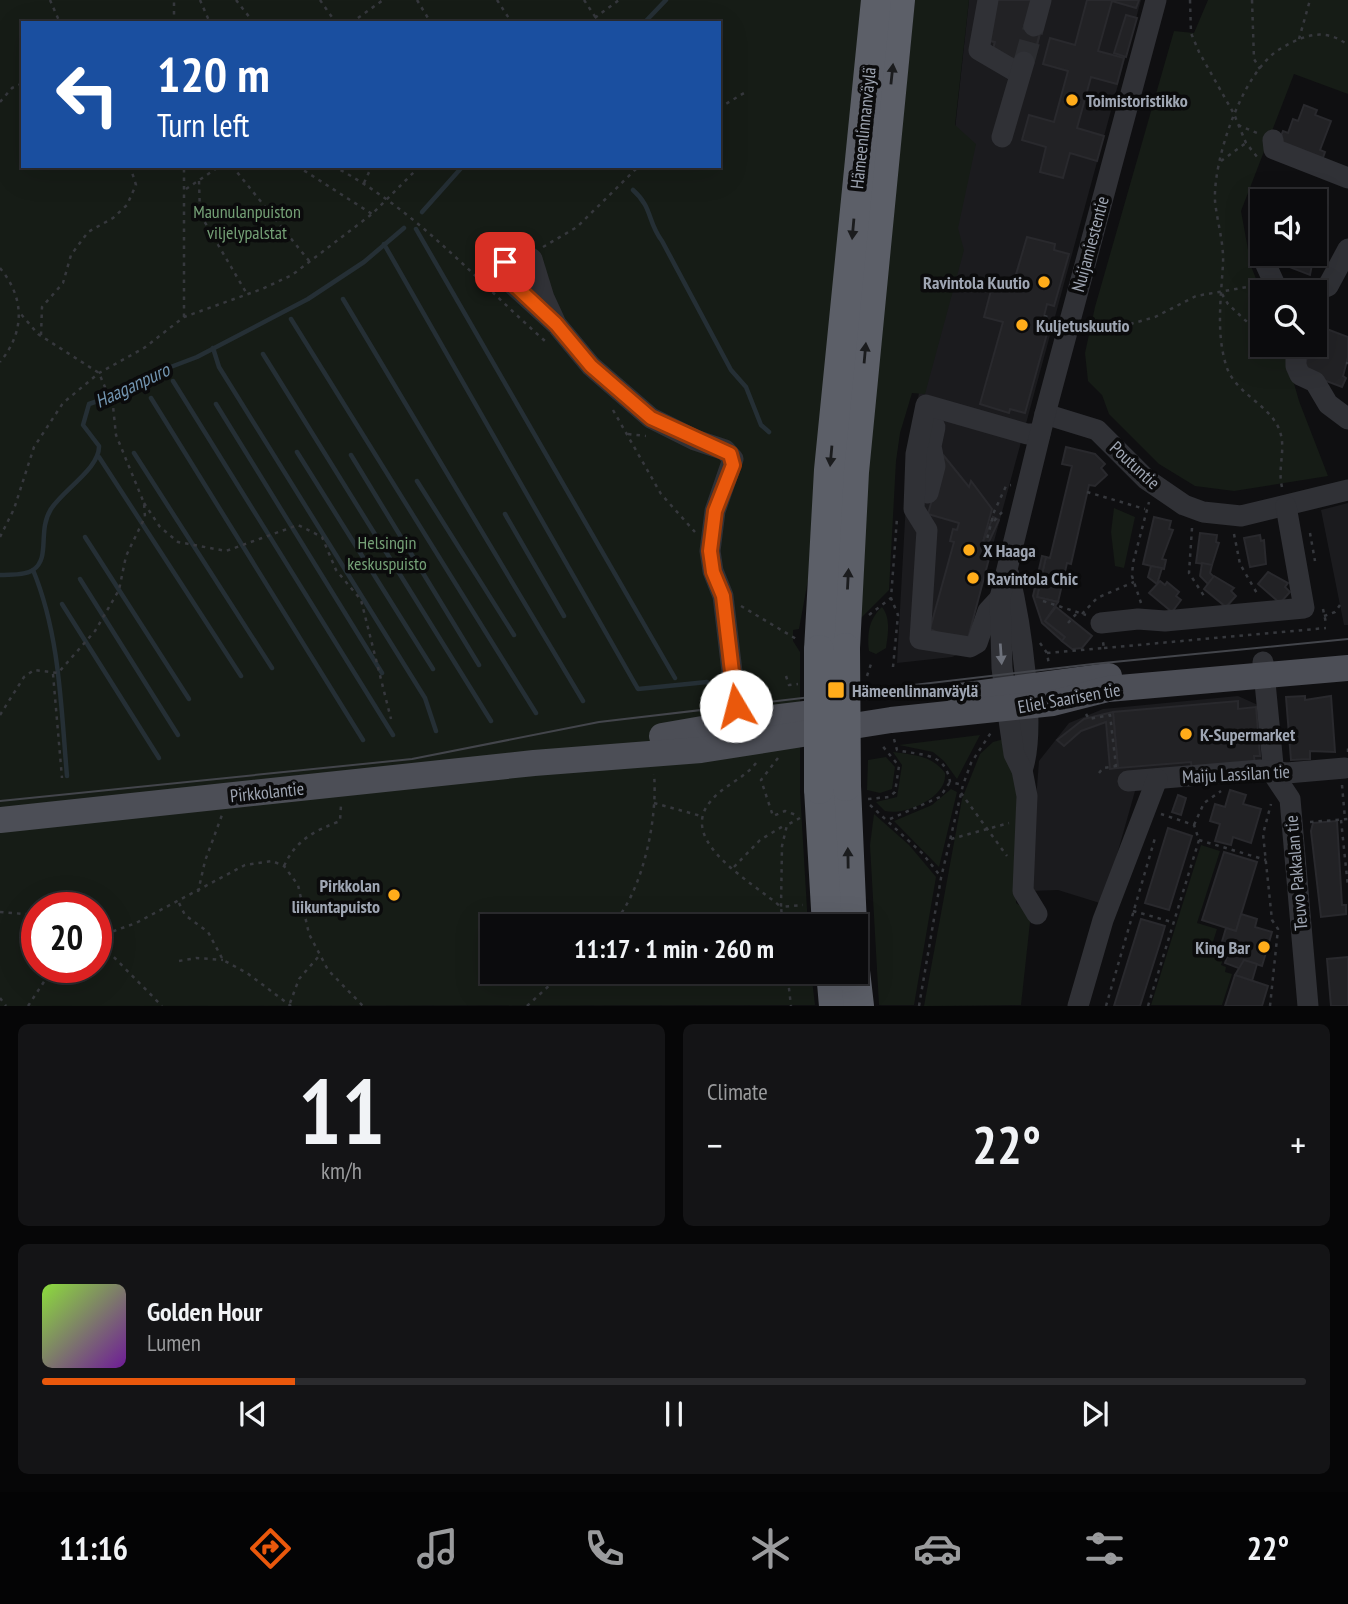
<!DOCTYPE html>
<meta charset="utf-8">
<style>
body{margin:0;font-family:"PT Sans Narrow",sans-serif;background:#141416;color:#f1f3f6;height:100vh;display:flex;flex-direction:column;font-size:26px;white-space:nowrap}
*{box-sizing:border-box;margin:0}
p{font-size:23px;color:#9a9b9d}
.icon{flex:none;width:38px;height:38px;fill:none;stroke:currentColor;stroke-width:2;stroke-linecap:round;stroke-linejoin:round}
.map{position:relative;height:1006px;overflow:hidden}
.details{display:flex;flex-direction:column;gap:18px;padding:18px;background:#060607;flex:1}
.details>*{flex:none}
.top-card{position:absolute;left:21px;top:21px;width:700px;height:147px;border-radius:0px;box-shadow:0 7px 28px #0002,0 0 0 2px #2b2b2e;background:#1a4fa0;color:#fff;overflow:hidden}
.buttons{position:absolute;left:1250px;top:189px;display:grid;gap:14px}
.buttons a{display:grid;place-items:center;width:77px;height:77px;border-radius:0px;background:#0b0b0d;box-shadow:0 7px 28px #0002,0 0 0 2px #2b2b2e;font-size:35px}
.speed{position:absolute;left:21px;top:892px;display:flex;gap:14px;font-size:35px;font-weight:700;text-align:center}
.speed>*{display:grid;place-content:center;width:91px;height:91px;border-radius:50%;background:#0b0b0d;box-shadow:0 7px 28px #0002,0 0 0 2px #2b2b2e;line-height:1}
.speed .limit{border:10px solid #d22;background:#fff;color:#111}
.pin{position:absolute;display:grid;place-items:center;width:60px;height:60px;color:#fff;margin:-30px;border-radius:14px;box-shadow:0 4px 10px #0006}
.me{position:absolute;width:77px;margin:-38px;rotate:352deg;stroke-linejoin:round;filter:drop-shadow(0 0 5px #0008)}
.turn{display:flex;align-items:center;gap:24px;height:147px;padding:0 21px;font-size:32px}
.turn .icon{width:91px;height:91px;stroke-width:2.5}
.turn b{display:block;font-size:49px;line-height:60px}
.big{font-size:52px;font-weight:600;line-height:1.1}
.details .widget{flex:1;display:flex;flex-direction:column;justify-content:center;gap:10px;min-width:0;padding:0 24px;border-radius:10px;background:#141416}
.details .dial{align-items:center;gap:0}
.dial b{font-size:91px;line-height:1}
.song{display:flex;align-items:center;gap:21px}
.cover{width:84px;height:84px;border-radius:10px;background:linear-gradient(135deg,hsl(90 70% 55%),hsl(280 70% 35%))}
.played{height:7px;border-radius:4px;background:linear-gradient(90deg,#ea580c 20%,#2b2b2e 20%)}
.keys{display:flex;justify-content:space-around;direction:ltr}
.heat{display:flex;justify-content:space-between;align-items:center;font-size:38px;direction:ltr}
.details .tiles{flex:1;display:grid;gap:18px;grid-template-columns:1fr 1fr}
.widget:last-child{grid-column:span 2}
.trip{position:absolute;left:480px;top:914px;width:388px;height:70px;border-radius:0px;background:#0b0b0d;box-shadow:0 7px 28px #0002,0 0 0 2px #2b2b2e;font-weight:600;line-height:70px;text-align:center}
.menu{display:flex;height:112px;justify-content:space-around;align-items:center;background:#040405;color:#9a9b9d}
.menu .icon{width:49px;height:49px}
.menu .active{color:#ea580c}
.menu b{font-size:32px;color:#f1f3f6}
.map>svg:first-child{display:block}
.built{fill:#1b1b1e}
.green{fill:#161c16;fill-rule:evenodd}
.lines{fill:none;stroke-linecap:round;stroke-linejoin:round}
.stream{stroke:#252f35;stroke-width:4.5}
.building{fill:#222225;stroke:#29292d;stroke-width:2}
.minor-tunnel{stroke:#2c2d31;stroke-width:21;stroke-dasharray:21 10;stroke-linecap:butt}
.path{stroke:#36383d;stroke-width:2.5;stroke-dasharray:3.5 5;stroke-linecap:butt}
.minor{stroke:#303136;stroke-width:21}
.major{stroke:#4c4e56;stroke-width:26}
.highway{stroke:#5c5f68;stroke-width:30}
.tram{stroke:#43454b;stroke-width:2}
.highway-bridge{stroke:#5c5f68;stroke-width:30}
.oneway{fill:#1b1c1e}
.oneway2{fill:#6d717b}
.route-casing{stroke:#983908;stroke-width:18}
.route{stroke:#ea580c;stroke-width:12}
.poi-dot{fill:#ffac1a;stroke:#0b0b0c;stroke-width:2.5}
.labels{text-anchor:middle;dominant-baseline:central;stroke-width:7;stroke-linejoin:round;paint-order:stroke}
.poi-label{font-size:18px;font-weight:bold;fill:#9fa6b3;stroke:#0b0b0c;text-anchor:start}
.street-label{font-size:18px;fill:#9fa6b3;stroke:#0b0b0c}
.park-label{font-size:18px;fill:#74a076;stroke:#0b0b0c}
.water-label{font-size:19px;font-style:italic;fill:#7396b2;stroke:#0b0b0c}
</style>
<div class="map">
<svg width="1348" height="1006" viewBox="0 0 1348 1006">
<rect width="100%" height="100%" fill="#0f0f11"/>
<g class="built">
<polygon points="969,0 1141,0 964,652 952,657 897,663 909,449 938,286"/>
<polygon points="1348,503 1348,625 1344,625 1321,510"/>
<polygon points="1238,696 1258,705 1262,766 1139,777 1103,904 1058,890 1029,891 1039,761 1069,723 1103,709"/>
</g>
<g class="green">
<path d="M0,0H861L808,580L799,629L793,630V641L800,652V791L808,926H492V971H811L815,1005L0,1006ZM23,23H719V166H23ZM37,908H96V968H37Z"/>
<polygon points="915,0 969,0 955,125 976,144 958,228 964,250 925,394 912,393 900,433 896,461 889,590 860,619 864,508"/>
<polygon points="1208,0 1348,0 1348,94 1294,74 1241,211 1251,266 1262,294 1262,345 1283,345 1299,401 1328,476 1234,491 1195,486 1159,464 1109,414 1102,395 1088,381 1085,353 1095,307 1174,31 1194,33"/>
<polygon points="1114,508 1135,517 1124,568 1115,566 1111,532"/>
<path d="M882,607C891,618 888,635 886,648L876,654L869,651C867,633 869,619 882,607Z"/>
<polygon points="980,735 957,779 944,761 933,752 899,745"/>
<polygon points="1004,739 1017,792 1016,903 1031,913 1021,1005 924,1006 962,799 980,754 993,742"/>
<path d="M893,752C913,755 932,755 945,773C948,797 905,816 885,811L876,802L897,797L902,765Z"/>
<polygon points="886,757 895,767 892,789 880,793 867,790 868,760"/>
<polygon points="951,789 957,792 939,867 894,821 932,805"/>
<polygon points="874,814 909,845 936,877 914,1005 879,1005 870,845"/>
<polygon points="1201,845 1220,851 1197,923 1217,929 1212,945 1226,950 1221,965 1226,967 1225,972 1232,974 1222,1005 1151,1005"/>
</g>
<g class="lines">
<g class="stream">
<polyline points="644,23 666,0"/>
<path d="M633,190C653,208 647,221 662,241L731,370L746,387L761,425L769,432"/>
<polyline points="422,212 463,166"/>
<polyline points="416,229 675,678"/>
<polyline points="384,244 638,689 707,682"/>
<polyline points="343,299 583,701"/>
<polyline points="291,319 536,713"/>
<polyline points="213,348 219,367 425,698 436,731"/>
<polyline points="263,354 491,721"/>
<polyline points="173,381 393,735"/>
<polyline points="151,398 363,740"/>
<polyline points="216,404 382,673"/>
<polyline points="297,452 433,669"/>
<polyline points="134,453 272,668"/>
<polyline points="351,455 479,665"/>
<polyline points="99,457 241,676"/>
<polyline points="417,481 514,635"/>
<polyline points="505,514 564,616"/>
<polyline points="85,537 189,699"/>
<path d="M33,570C60,635 61,708 67,776"/>
<path d="M0,575C10,574 24,576 33,570C51,558 37,531 51,509C64,489 100,468 99,446L83,425L89,404L121,393L139,379L197,357L308,299L364,262L404,228"/>
<polyline points="80,579 178,735"/>
<polyline points="62,604 159,758"/>
</g>
</g>
<g class="building">
<polygon points="997,0 1049,0 1032,64 992,53 995,42 986,40"/>
<polygon points="997,0 1035,0 1041,28 1032,64 992,53 995,42 986,40"/>
<polygon points="1087,0 1139,0 1136,8 1112,1 1098,51 1124,58 1117,84 1091,77 1077,128 1104,136 1097,161 1070,153 1063,178 1040,172 1046,147 1022,140 1029,115 1054,122 1068,71 1043,64 1050,38 1075,45"/>
<polygon points="1126,15 1137,18 1126,57 1114,53"/>
<polygon points="1304,105 1317,110 1315,115 1331,121 1320,150 1325,152 1321,163 1278,143 1283,131 1288,133 1293,119 1298,121"/>
<polygon points="1027,237 1055,244 1054,250 1069,254 1054,306 1047,304 1041,328 1048,330 1025,413 1010,409 1009,413 980,404 1003,322 984,317 993,283 1012,288"/>
<polygon points="1272,254 1314,254 1310,275 1269,259"/>
<polygon points="1324,328 1348,337 1348,357 1343,376 1346,378 1342,387 1300,371"/>
<polygon points="1066,447 1095,454 1105,464 1101,468 1107,475 1095,486 1089,485 1071,564 1067,563 1058,602 1037,597 1046,557 1050,558 1072,466 1062,464"/>
<polygon points="944,456 969,487 971,481 992,509 981,549 991,551 966,646 930,629 954,542 950,541 953,529 957,530 959,523 928,514"/>
<polygon points="993,517 999,520 987,546 982,544"/>
<polygon points="1154,517 1171,521 1169,529 1173,530 1162,559 1166,560 1164,569 1143,564"/>
<polygon points="1200,533 1217,535 1216,542 1219,543 1212,565 1196,563"/>
<polygon points="1260,535 1261,541 1264,540 1266,564 1250,567 1244,538"/>
<polygon points="1042,556 1046,557 1037,597 1058,602 1045,621 1065,637 1062,641 1042,623 1033,596"/>
<polygon points="1202,563 1212,565 1210,573 1214,577 1208,584 1200,576"/>
<polygon points="1151,566 1162,568 1157,584 1148,577"/>
<polygon points="1268,572 1288,583 1285,587 1290,592 1280,603 1258,584"/>
<polygon points="1214,576 1234,588 1231,591 1236,596 1226,607 1204,589"/>
<polygon points="1160,581 1165,585 1167,582 1179,592 1176,596 1181,600 1172,612 1149,593"/>
<polygon points="1056,607 1092,636 1082,648 1072,649 1062,641 1065,637 1045,621"/>
<polygon points="1305,696 1305,700 1331,696 1335,752 1310,751 1310,759 1291,760 1286,697"/>
<polygon points="1238,701 1238,709 1256,707 1260,756 1254,756 1255,765 1192,771 1191,762 1118,768 1113,712"/>
<polygon points="1113,712 1118,768 1110,769 1106,722 1081,731 1064,746 1057,740 1084,719"/>
<polygon points="1230,790 1246,795 1243,804 1261,809 1251,843 1233,837 1231,845 1215,841 1220,824 1210,821 1215,804 1225,807"/>
<polygon points="1178,795 1186,798 1181,815 1172,812"/>
<polygon points="1337,821 1342,905 1346,905 1346,914 1321,917 1311,831 1313,823"/>
<polygon points="1168,828 1192,836 1169,910 1145,903"/>
<polygon points="1224,852 1257,862 1236,931 1202,920"/>
<polygon points="1241,914 1257,919 1255,927 1272,932 1262,966 1244,960 1241,969 1225,963 1230,947 1221,945 1226,928 1236,931"/>
<polygon points="1141,919 1165,926 1160,943 1140,1006 1114,1006"/>
<polygon points="1348,957 1348,1006 1331,1006 1327,959"/>
<polygon points="1244,960 1257,964 1252,981 1235,975"/>
<polygon points="1235,975 1268,986 1262,1006 1225,1006"/>
</g>
<g class="lines">
<polyline class="minor-tunnel" points="1024,62 1034,26"/>
<g class="path">
<polyline points="50,0 60,23"/>
<polyline points="200,0 210,23"/>
<polyline points="236,0 254,23"/>
<polyline points="320,0 336,23"/>
<polyline points="417,0 431,23"/>
<polyline points="497,0 512,23"/>
<polyline points="584,0 596,18"/>
<polyline points="1190,0 1191,33 1199,52 1234,114 1246,143 1258,158"/>
<polyline points="1252,0 1254,59 1260,69"/>
<polyline points="174,23 174,0"/>
<polyline points="351,23 383,0"/>
<polyline points="588,23 619,0"/>
<polyline points="1299,39 1310,0"/>
<polyline points="0,102 12,88 23,83"/>
<polyline points="719,108 744,93"/>
<polyline points="1238,125 1257,133"/>
<polyline points="1221,161 1246,143"/>
<polyline points="232,166 310,262"/>
<polyline points="297,166 372,214"/>
<path d="M333,166C417,210 475,279 545,341"/>
<polyline points="199,181 200,214 247,294"/>
<polyline points="364,183 370,170 368,166"/>
<polyline points="186,189 220,166"/>
<polyline points="543,247 577,227 639,166"/>
<path d="M0,268C25,298 25,332 0,362"/>
<polyline points="1222,294 1228,304 1262,336"/>
<polyline points="1044,316 1054,319"/>
<polyline points="184,317 184,166"/>
<polyline points="1088,327 1123,326 1155,317 1196,296 1253,286 1258,290"/>
<polyline points="41,335 42,307 63,283 71,255 88,232 113,218 127,205 136,185 130,166"/>
<polyline points="1272,345 1280,352"/>
<polyline points="1346,363 1348,363"/>
<polyline points="613,410 661,494 695,532"/>
<polyline points="628,434 646,436"/>
<path d="M1282,487C1277,468 1287,448 1279,429C1269,404 1234,393 1226,365C1216,333 1221,297 1223,264C1224,242 1217,222 1215,201C1213,159 1243,71 1280,49C1304,35 1324,27 1348,45"/>
<polyline points="1087,492 1145,509"/>
<polyline points="144,503 160,527 178,542 226,551 298,525 322,537 336,570 361,600 391,719"/>
<polyline points="994,521 1003,511"/>
<polyline points="1192,528 1189,573 1206,599"/>
<polyline points="1310,533 1315,561"/>
<polyline points="1234,534 1240,564 1258,595"/>
<polyline points="0,537 14,509 34,447 63,403 99,373 144,348 184,317 262,289 292,275 372,214 420,166"/>
<polyline points="983,542 986,543 994,512 1006,486 1011,485"/>
<polyline points="1043,601 1086,615"/>
<polyline points="1141,603 1132,576 1133,563 1149,502"/>
<polyline points="741,606 798,640"/>
<polyline points="1323,609 1326,623"/>
<polyline points="1082,614 1097,598 1134,582"/>
<polyline points="869,615 891,598"/>
<polyline points="1324,616 1335,612 1340,605"/>
<polyline points="1068,623 1077,613"/>
<polyline points="1040,643 1047,653 1049,665"/>
<polyline points="1104,648 1326,628"/>
<polyline points="1047,653 1104,648 1103,642"/>
<polyline points="893,667 898,615 891,598 897,518"/>
<polyline points="53,674 62,778"/>
<polyline points="786,676 789,685 798,684"/>
<polyline points="867,676 871,664"/>
<polyline points="866,699 889,697"/>
<polyline points="1086,714 1089,719 1110,715 1116,766"/>
<polyline points="0,715 24,677 34,670 58,673 95,631 119,590 126,556 145,517 144,503 116,435 113,406 99,373 38,334 20,313"/>
<path d="M894,739L897,750C921,756 945,751 950,782L963,785"/>
<polyline points="1348,752 1348,744"/>
<polyline points="778,758 761,780 773,816 785,811 799,816"/>
<path d="M756,763C744,779 722,786 710,802C677,842 754,883 781,907L783,926"/>
<polyline points="1099,773 1103,768 1117,766"/>
<polyline points="1342,785 1345,819"/>
<polyline points="961,793 1007,856"/>
<polyline points="868,799 889,797 895,792 899,766 880,743"/>
<polyline points="654,803 701,816"/>
<polyline points="870,805 923,854 941,877"/>
<polyline points="800,818 787,825 782,846 781,907 803,905"/>
<polyline points="890,819 940,797 950,782"/>
<polyline points="1341,820 1348,887"/>
<polyline points="1310,822 1348,819"/>
<polyline points="1194,825 1204,803 1221,791"/>
<polyline points="951,839 1009,823"/>
<polyline points="1199,840 1266,860"/>
<path d="M284,866C296,840 314,831 340,821L341,805"/>
<polyline points="734,867 760,840 785,825"/>
<polyline points="198,892 205,861 222,815"/>
<polyline points="179,903 185,915 208,932 223,960 247,973 291,1006"/>
<polyline points="1133,911 1172,922"/>
<polyline points="0,912 37,915"/>
<path d="M611,926C643,893 658,818 654,774"/>
<polyline points="96,932 114,931 136,923 245,865 272,861 284,866 298,885 309,934 328,970 363,1006"/>
<polyline points="96,939 162,1006"/>
<polyline points="179,961 196,958 223,960"/>
<polyline points="787,971 791,1006"/>
<polyline points="0,998 6,1006"/>
<polyline points="290,1003 299,979 319,956"/>
<polyline points="28,1006 53,968"/>
<polyline points="527,1006 565,971"/>
<polyline points="919,1006 941,878 963,785 971,763 992,731"/>
<polyline points="1106,1006 1155,838"/>
<polyline points="1148,1006 1199,840 1194,825 1161,814"/>
<polyline points="1270,1006 1278,929 1272,920 1263,834 1271,804"/>
</g>
<g class="minor">
<polyline points="988,0 979,50 1020,74"/>
<polyline points="1034,26 1041,0"/>
<polyline points="1002,137 1024,62"/>
<polyline points="1273,140 1274,149 1348,178"/>
<polyline points="1266,265 1277,289 1287,292"/>
<polyline points="1313,292 1328,286 1348,249"/>
<polyline points="556,324 544,298 532,259 522,252 513,252 505,262 507,279 556,324 591,366 651,418 695,440 725,450 733,459 715,511 710,551 713,571 723,596 738,722"/>
<polyline points="1296,353 1296,366 1300,375 1315,382 1328,404 1348,419"/>
<polyline points="1045,414 1097,430 1146,479 1184,505 1203,512 1241,516 1348,490"/>
<polyline points="928,493 935,466 931,446 935,427"/>
<path d="M1009,575C1020,619 1037,730 1022,770"/>
<polyline points="1000,598 988,611 977,643 970,647 920,639 927,530 914,509 916,454 926,405 1027,434 1040,434"/>
<polyline points="1101,623 1138,619 1165,621 1304,608 1286,506"/>
<polyline points="1263,662 1274,775 1290,799 1308,1006"/>
<polyline points="1128,781 1260,770 1287,773 1345,768"/>
<polyline points="1037,914 1023,891 1027,796 1022,770 1014,754 1010,727 1002,668 1000,598 1045,414 1156,0"/>
<polyline points="1078,1006 1103,920 1157,779"/>
</g>
<g class="major">
<polyline points="960,696 1109,676"/>
<polyline points="662,736 754,720 838,710"/>
<polyline points="0,820 534,763 701,750 891,720 1053,703 1108,689 1348,668"/>
</g>
<g class="highway">
<polyline points="845,648 854,472 900,0"/>
<polyline points="819,650 829,470 876,0"/>
<polyline points="846,786 852,926"/>
<polyline points="819,789 827,926"/>
<polyline points="831,971 834,1006"/>
<polyline points="855,971 859,1006"/>
</g>
<polyline class="tram" points="0,801 412,759 599,722 1093,664 1348,639"/>
<g class="highway-bridge">
<polyline points="845,648 846,786"/>
<polyline points="819,650 819,789"/>
</g>
</g>
<defs><path id="oneway-solid" d="M-6-.8H1V-3.2L6.5 0L1 3.2V.8H-6Z" transform="scale(1.75)"/></defs>
<g class="oneway">
<use href="#oneway-solid" transform="translate(892 74) rotate(-84)"/>
<use href="#oneway-solid" transform="translate(853 229) rotate(95)"/>
<use href="#oneway-solid" transform="translate(865 353) rotate(-85)"/>
<use href="#oneway-solid" transform="translate(831 456) rotate(95)"/>
<use href="#oneway-solid" transform="translate(848 579) rotate(-87)"/>
<use href="#oneway-solid" transform="translate(848 858) rotate(-91)"/>
</g>
<use class="oneway2" href="#oneway-solid" transform="translate(1001 654) rotate(86)"/>
<g class="lines">
<g class="route-casing">
<polyline id="route" points="505,262 508,279 556,324 591,366 651,418 730,454 733,465 715,511 710,551 713,572 723,596 736,706"/>
</g>
<use href="#route" class="route"/>
</g>
<g class="poi-dot">
<circle cx="1072" cy="100" r="7"/>
<circle cx="1044" cy="282" r="7"/>
<circle cx="1022" cy="325" r="7"/>
<circle cx="969" cy="550" r="7"/>
<circle cx="973" cy="578" r="7"/>
<rect x="827" y="681" width="18" height="18" rx="3.5"/>
<circle cx="1186" cy="734" r="7"/>
<circle cx="394" cy="895" r="7"/>
<circle cx="1264" cy="947" r="7"/>
</g>
<g class="labels">
<g class="poi-label">
<text x="1086" y="100">Toimistoristikko</text>
<text x="1030" y="282" text-anchor="end">Ravintola Kuutio</text>
<text x="1036" y="325">Kuljetuskuutio</text>
<text x="983" y="550">X Haaga</text>
<text x="987" y="578">Ravintola Chic</text>
<text x="852" y="690">Hämeenlinnanväylä</text>
<text x="1200" y="734">K-Supermarket</text>
<text x="380" y="885" text-anchor="end">Pirkkolan<tspan x="380" dy="21">liikuntapuisto</tspan></text>
<text x="1250" y="947" text-anchor="end">King Bar</text>
</g>
<g class="street-label">
<text transform="translate(863 128) rotate(-84)">Hämeenlinnanväylä</text>
<text transform="translate(1090 244) rotate(-75)">Nuijamiestentie</text>
<text transform="translate(1135 465) rotate(43)">Poutuntie</text>
<text transform="translate(1069 698) rotate(-10)">Eliel Saarisen tie</text>
<text transform="translate(1236 774) rotate(-3)">Maiju Lassilan tie</text>
<text transform="translate(267 792) rotate(-6)">Pirkkolantie</text>
<text transform="translate(1296 873) rotate(-95)">Teuvo Pakkalan tie</text>
</g>
<g class="park-label">
<text x="247" y="211">Maunulanpuiston<tspan x="247" dy="21">viljelypalstat</tspan></text>
<text x="387" y="542">Helsingin<tspan x="387" dy="21">keskuspuisto</tspan></text>
</g>
<g class="water-label">
<text transform="translate(132 385) rotate(-25)">Haaganpuro</text>
</g>
</g>
</svg>
<div class="buttons">
<a><svg class="icon" aria-label="sound" viewBox="0 0 24 24"><path d="M4 9h4l5-4v14l-5-4H4zM17 9q2 3 0 6"/></svg></a>
<a><svg class="icon" aria-label="search" viewBox="0 0 24 24"><circle cx="10" cy="10" r="6"/><path d="M15 15l6 6"/></svg></a>
</div>
<div class="speed"><div class="limit">20</div></div>
<div class="pin" style="left:505px;top:262px;background:#d93025"><svg class="icon" aria-label="arrive" viewBox="0 0 24 24"><path d="M6 21V4h12l-3 4 3 4H6"/></svg></div>
<svg class="me" style="left:736px;top:706px" viewBox="-20 -20 40 40"><circle r="19" fill="#fff"/><path d="M0-13L10 11 0 6-10 11z" fill="#ea580c"/></svg>
<div class="trip">11:17 · 1 min · 260 m</div>
<div class="top-card">
<div class="turn"><svg class="icon" aria-label="left" viewBox="0 0 24 24"><path d="M17 20v-9H6M10 6l-5 5 5 5"/></svg><div><b>120 m</b>Turn left</div></div>
</div>
</div>
<section class="details">
<div class="tiles">
<div class="widget dial"><b>11</b><p>km/h</p></div>
<div class="widget"><p>Climate</p>
<div class="heat"><a>−</a><b class="big">22°</b><a>+</a></div>
</div>
<div class="widget">
<div class="song"><i class="cover"></i><div><b>Golden Hour</b><p>Lumen</p></div></div>
<div class="played"></div>
<div class="keys"><svg class="icon" aria-label="previous" viewBox="0 0 24 24"><path d="M18 5L8 12l10 7zM5 5v14"/></svg><svg class="icon" aria-label="pause" viewBox="0 0 24 24"><path d="M8 5v14M16 5v14"/></svg><svg class="icon" aria-label="next" viewBox="0 0 24 24"><path d="M6 5l10 7-10 7zM19 5v14"/></svg></div>
</div>
</div>
</section>
<nav class="menu">
<b>11:16</b>
<svg class="icon active" aria-label="directions" viewBox="0 0 24 24"><path d="M12 3l9 9-9 9-9-9zM9 14v-3h6M13 9l2 2-2 2"/></svg>
<svg class="icon" aria-label="music" viewBox="0 0 24 24"><path d="M9 18V5l10-2v13"/><circle cx="6" cy="18" r="3"/><circle cx="16" cy="16" r="3"/></svg>
<svg class="icon" aria-label="phone" viewBox="0 0 24 24"><path d="M5 4h4l2 5-3 2q2 4 5 5l2-3 5 2v4C11 20 4 13 5 4z"/></svg>
<svg class="icon" aria-label="climate" viewBox="0 0 24 24"><path d="M12 3v18M4 7l16 10M4 17L20 7"/></svg>
<svg class="icon" aria-label="car" viewBox="0 0 24 24"><path d="M5 17H2v-5l4-1 3-4h7l3 4 3 1v5h-3M9 17h6M6 11h13"/><circle cx="7" cy="17" r="2"/><circle cx="17" cy="17" r="2"/></svg>
<svg class="icon" aria-label="filters" viewBox="0 0 24 24"><path d="M4 7h16M4 17h16"/><circle cx="9" cy="7" r="2"/><circle cx="15" cy="17" r="2"/></svg>
<b>22°</b>
</nav>
